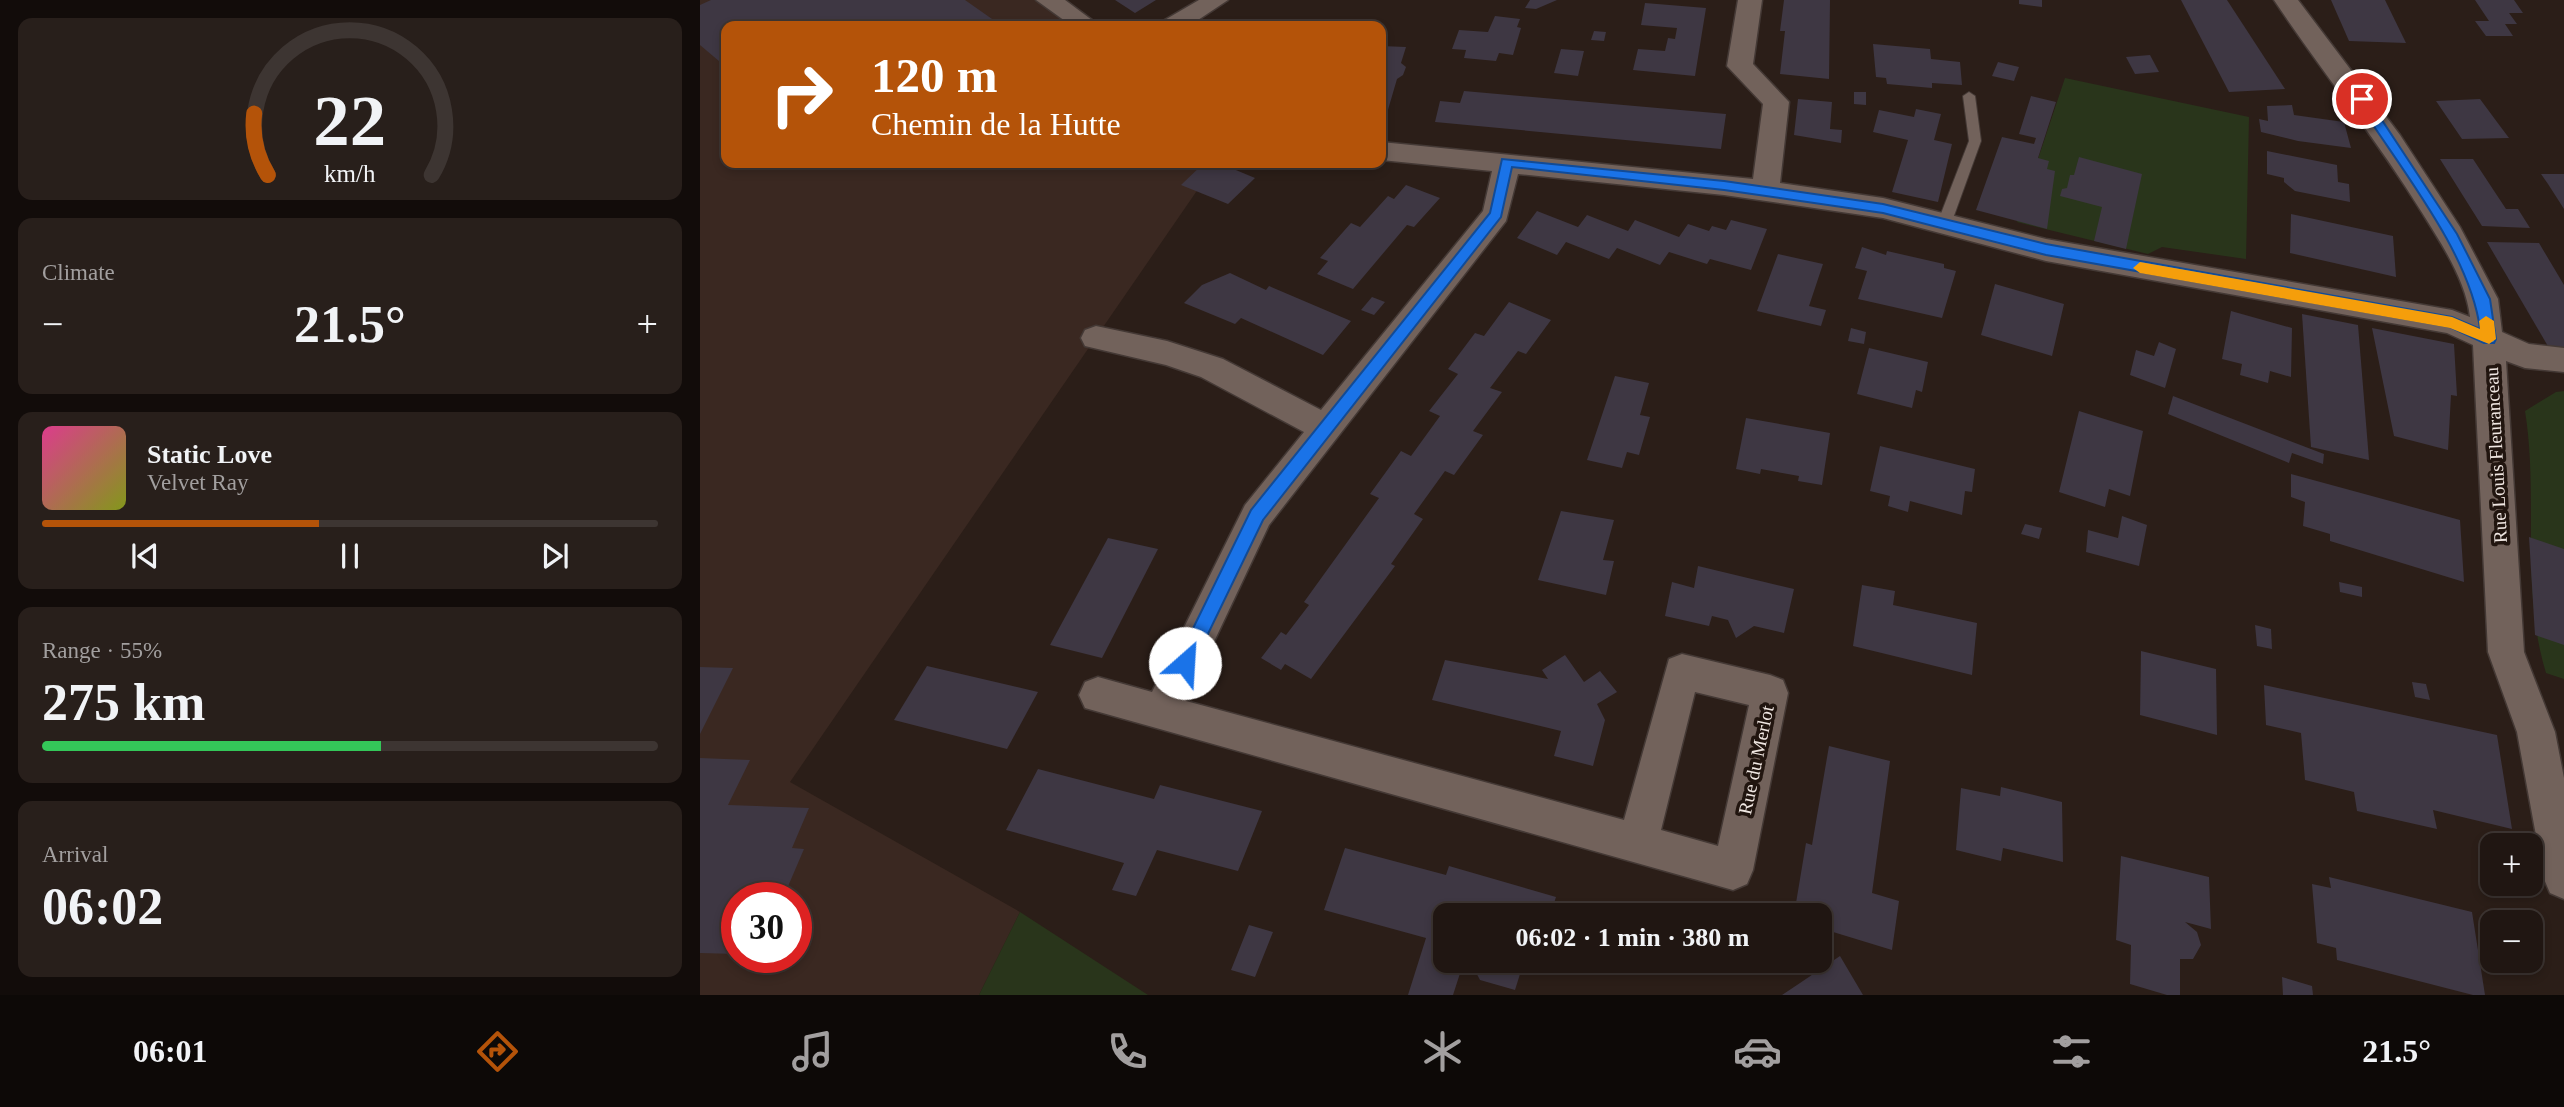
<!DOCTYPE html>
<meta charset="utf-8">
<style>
body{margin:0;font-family:Georgia,serif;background:#281f1b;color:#f1f3f6;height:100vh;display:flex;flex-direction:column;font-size:26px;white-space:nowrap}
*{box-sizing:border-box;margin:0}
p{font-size:23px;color:#a29f9f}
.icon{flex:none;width:38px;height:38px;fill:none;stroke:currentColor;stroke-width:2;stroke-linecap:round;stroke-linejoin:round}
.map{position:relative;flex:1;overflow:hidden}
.side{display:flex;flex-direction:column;gap:18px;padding:18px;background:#120c0a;width:700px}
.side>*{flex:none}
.hud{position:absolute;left:21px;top:21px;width:665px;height:147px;border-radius:14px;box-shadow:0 4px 10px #0003,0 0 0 2px #3d3532;background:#b45309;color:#fff;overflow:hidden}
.controls{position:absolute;left:1780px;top:833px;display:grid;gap:14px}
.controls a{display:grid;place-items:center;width:63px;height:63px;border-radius:14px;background:#201612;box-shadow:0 4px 10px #0003,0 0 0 2px #3d3532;font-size:35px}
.speed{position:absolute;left:21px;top:882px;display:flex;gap:14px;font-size:35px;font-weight:700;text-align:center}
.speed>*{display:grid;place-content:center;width:91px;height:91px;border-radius:50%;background:#201612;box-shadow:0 4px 10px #0003,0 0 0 2px #3d3532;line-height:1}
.speed .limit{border:10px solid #d22;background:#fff;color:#111}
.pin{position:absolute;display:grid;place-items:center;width:60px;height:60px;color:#fff;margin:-30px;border:4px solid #fff;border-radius:50%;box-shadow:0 2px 7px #0007}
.me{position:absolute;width:77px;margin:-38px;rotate:26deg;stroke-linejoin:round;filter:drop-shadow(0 0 5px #0008)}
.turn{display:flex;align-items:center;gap:24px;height:147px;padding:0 35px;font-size:32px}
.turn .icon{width:91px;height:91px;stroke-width:2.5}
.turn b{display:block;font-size:49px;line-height:60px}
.big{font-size:52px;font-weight:600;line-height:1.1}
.side .tile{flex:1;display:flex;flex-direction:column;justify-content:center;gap:10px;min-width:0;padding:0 24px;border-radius:14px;background:#281f1b}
.side .dial{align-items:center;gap:0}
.dial svg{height:182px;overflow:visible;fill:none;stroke:#3d3532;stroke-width:7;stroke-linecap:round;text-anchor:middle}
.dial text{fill:#f1f3f6;stroke:none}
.song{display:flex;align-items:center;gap:21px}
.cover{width:84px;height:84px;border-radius:10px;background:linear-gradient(135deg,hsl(330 70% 55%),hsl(70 70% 35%))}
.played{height:7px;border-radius:4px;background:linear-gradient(90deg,#b45309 45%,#3d3532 45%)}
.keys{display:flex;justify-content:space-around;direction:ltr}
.heat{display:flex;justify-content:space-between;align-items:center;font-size:38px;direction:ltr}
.charge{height:10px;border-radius:5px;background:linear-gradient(90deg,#34c759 55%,#3d3532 0)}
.trip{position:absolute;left:733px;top:903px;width:399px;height:70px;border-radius:14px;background:#201612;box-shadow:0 4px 10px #0003,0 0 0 2px #3d3532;font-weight:600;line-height:70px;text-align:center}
.tabs{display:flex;height:112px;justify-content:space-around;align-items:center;background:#0d0907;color:#a29f9f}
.tabs .icon{width:49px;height:49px}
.tabs .active{color:#b45309}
.tabs b{font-size:32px;color:#f1f3f6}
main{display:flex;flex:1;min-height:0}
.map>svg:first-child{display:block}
.commercial{fill:#3a2821;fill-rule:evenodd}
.green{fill:#29351b}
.building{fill:#3e3743}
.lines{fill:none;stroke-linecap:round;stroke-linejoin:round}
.lane-casing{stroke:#443935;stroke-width:2}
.street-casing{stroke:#443935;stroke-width:3}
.lane{fill:#72625b;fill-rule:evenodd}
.street{fill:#72625b;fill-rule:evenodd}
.route{fill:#1a73e8;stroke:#114b97;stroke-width:2}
.slow{fill:#f59e0b}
.labels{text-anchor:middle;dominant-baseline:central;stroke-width:7;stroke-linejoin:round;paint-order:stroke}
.street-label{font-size:19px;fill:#f0e7e2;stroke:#21150f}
</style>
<main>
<section class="side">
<div class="tile dial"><svg viewBox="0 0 100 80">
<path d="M14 69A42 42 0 1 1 86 69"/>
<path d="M14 69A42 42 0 0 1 8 42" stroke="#b45309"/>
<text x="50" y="56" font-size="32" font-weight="700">22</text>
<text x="50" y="72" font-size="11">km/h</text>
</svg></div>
<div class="tile"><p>Climate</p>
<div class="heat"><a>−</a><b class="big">21.5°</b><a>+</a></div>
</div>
<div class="tile">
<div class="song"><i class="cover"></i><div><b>Static Love</b><p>Velvet Ray</p></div></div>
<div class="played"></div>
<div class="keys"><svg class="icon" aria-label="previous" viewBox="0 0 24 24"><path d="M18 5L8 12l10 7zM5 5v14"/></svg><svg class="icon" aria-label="pause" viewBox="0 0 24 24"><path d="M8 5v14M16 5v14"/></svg><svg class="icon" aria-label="next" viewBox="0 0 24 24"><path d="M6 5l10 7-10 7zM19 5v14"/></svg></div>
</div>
<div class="tile"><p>Range · 55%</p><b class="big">275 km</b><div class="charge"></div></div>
<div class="tile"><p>Arrival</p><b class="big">06:02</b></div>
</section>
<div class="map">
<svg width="1864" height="995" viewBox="0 0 1864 995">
<rect width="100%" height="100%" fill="#2b1e18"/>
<path class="commercial" d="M0,0H348L388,26H26V163H516L90,782L320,912L279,995H0ZM37,898H96V957H37Z"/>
<g class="green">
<polygon points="1365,78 1549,117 1546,259 1462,247 1448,254 1317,222"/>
<path d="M1864,391V679L1846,673C1820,587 1839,498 1825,411L1856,392Z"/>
<polygon points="320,912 448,995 279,995"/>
</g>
<g class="building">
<polygon points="11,0 265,0 302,26 26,26 26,67 0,45 0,5"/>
<polygon points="415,0 456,0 435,13"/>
<polygon points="830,0 857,0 836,9 825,8"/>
<polygon points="1084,0 1130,0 1129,79 1080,74 1085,31 1080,31"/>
<polygon points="1319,0 1342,0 1342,7 1319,4"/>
<polygon points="1481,0 1527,0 1585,89 1529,92"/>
<polygon points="1631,0 1685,0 1706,43 1649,41"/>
<polygon points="1775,0 1814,0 1823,13 1809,13 1817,24 1805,24 1813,36 1786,36 1775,21 1789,21"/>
<polygon points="945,3 1006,8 995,76 933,70 938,49 965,51 968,38 975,39 977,28 941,25"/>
<polygon points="795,16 820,19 817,27 821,28 813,55 799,53 796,61 764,58 766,50 752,49 759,30 788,32"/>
<polygon points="894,31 906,32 904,41 891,40"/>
<polygon points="1173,44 1230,49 1231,59 1260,62 1262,85 1232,83 1232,88 1187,84 1186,78 1176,77"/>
<polygon points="681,46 706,47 701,63 706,67 703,75 697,79 685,120 681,120"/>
<polygon points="861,49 884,51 878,76 854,73"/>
<polygon points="1450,55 1459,72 1435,74 1426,57"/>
<polygon points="1298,62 1319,67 1314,81 1292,76"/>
<polygon points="764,91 1026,114 1021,149 735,122 740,101 760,103"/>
<polygon points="1154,92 1166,92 1166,105 1154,104"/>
<polygon points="1331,96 1356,102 1338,158 1349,161 1347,169 1355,171 1347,229 1276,210 1302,137 1334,144 1336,138 1319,134"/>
<polygon points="1098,99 1132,102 1130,129 1142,130 1141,143 1094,135"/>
<polygon points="1780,99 1797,122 1809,138 1762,139 1736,101"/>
<polygon points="1592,105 1594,115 1644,122 1651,148 1598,141 1561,132 1559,119 1568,121 1567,106"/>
<polygon points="1216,109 1241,114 1234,140 1252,144 1238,202 1192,192 1208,140 1173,132 1179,110 1214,117"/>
<polygon points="1567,151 1637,165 1638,182 1649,184 1650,202 1595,191 1584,182 1584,178 1567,174"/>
<polygon points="1379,157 1442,174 1426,249 1394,241 1402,207 1360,196 1362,189 1367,188 1370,175 1374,175"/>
<polygon points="1740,159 1773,159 1806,209 1818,209 1830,228 1782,226"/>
<polygon points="504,163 519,163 555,178 528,204 481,185"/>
<polygon points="1841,174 1864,174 1864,209 1848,184"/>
<polygon points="706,185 740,198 714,227 707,225 653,289 617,274 628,261 620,258 651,223 660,227 688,196 694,199"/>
<polygon points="837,211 878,227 887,215 928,231 935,220 979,237 988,224 1009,231 1012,226 1026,230 1031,220 1067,229 1051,270 1010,259 1007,264 969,252 960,265 917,248 909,259 866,242 857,255 817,238"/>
<polygon points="1591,214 1693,236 1696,277 1590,253"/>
<polygon points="1787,242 1839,243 1864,285 1864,348 1849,348"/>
<polygon points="1162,247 1186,255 1187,251 1244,264 1244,268 1256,271 1242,318 1158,299 1167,271 1155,268"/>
<polygon points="1078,254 1123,264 1109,306 1126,310 1121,326 1057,311"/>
<polygon points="530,273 566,290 569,286 651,321 623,355 541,318 535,324 484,303 502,285"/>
<polygon points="1295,284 1364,304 1352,356 1281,335"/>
<polygon points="672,297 685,302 674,315 661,310"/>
<polygon points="809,302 851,320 826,354 818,351 790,388 802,392 773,431 783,435 754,475 745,471 714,514 723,519 691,564 695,566 611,679 585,664 581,670 561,658 581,632 586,635 609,605 604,602 679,498 670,494 691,465 701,451 711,456 740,416 729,411 758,374 748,369 775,333 784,336"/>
<polygon points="1531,311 1592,328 1591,377 1570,371 1568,383 1540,375 1542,364 1522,359"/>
<polygon points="1602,314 1658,325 1669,460 1611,447"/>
<polygon points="1151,328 1166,332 1164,344 1148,341"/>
<polygon points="1672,328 1754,344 1757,396 1751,395 1748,450 1694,436"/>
<polygon points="1459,342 1476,349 1465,388 1430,375 1436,350 1454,356"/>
<polygon points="1169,348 1228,362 1222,392 1216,390 1212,408 1157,394"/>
<polygon points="915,376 949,383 940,415 950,417 939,455 927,452 922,468 887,460"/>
<polygon points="1473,396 1624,454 1623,464 1592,453 1589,463 1468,414"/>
<polygon points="1379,411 1443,431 1430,496 1409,489 1405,507 1359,492"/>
<polygon points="1046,418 1130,433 1122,485 1098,481 1099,476 1061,469 1060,474 1036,469"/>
<polygon points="1180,446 1275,469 1272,492 1265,491 1262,515 1210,501 1208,512 1188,506 1190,496 1170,491"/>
<polygon points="1591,474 1760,520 1764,582 1630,541 1630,534 1603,526 1605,502 1591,497"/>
<polygon points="861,511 914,520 903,560 914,561 906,595 838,580"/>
<polygon points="1422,516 1447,525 1439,566 1386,552 1388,530 1418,538"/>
<polygon points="1325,524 1342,528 1339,539 1321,534"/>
<polygon points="1829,537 1864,549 1864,645 1835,635"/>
<polygon points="408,538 458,549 402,658 350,645"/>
<polygon points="998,566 1094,589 1084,633 1054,626 1036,638 1028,620 1012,616 1009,626 965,616 972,582 994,588"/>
<polygon points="1639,582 1662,587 1662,597 1640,592"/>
<polygon points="1162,585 1195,591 1193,605 1277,623 1272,675 1153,646"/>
<polygon points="1555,625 1571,629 1572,649 1557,646"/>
<polygon points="1441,651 1516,669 1517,735 1440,715"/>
<polygon points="865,655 884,682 900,671 917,692 897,704 905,720 893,766 854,756 861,731 732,700 745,660 848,679 842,670"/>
<polygon points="227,666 338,692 307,749 194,720"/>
<polygon points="0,667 33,668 0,734"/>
<polygon points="1712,682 1726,684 1730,700 1715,697"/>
<polygon points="1564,685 1797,735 1812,829 1733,810 1737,829 1657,811 1654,792 1605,780 1601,733 1566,725"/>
<polygon points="1129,746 1190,761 1172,893 1199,901 1192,950 1120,928 1120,915 1094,915 1106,843 1112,845"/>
<polygon points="0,758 50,760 28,805 109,808 92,848 104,849 83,898 37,898 37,954 0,953"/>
<polygon points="338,769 454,799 460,785 562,811 538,871 457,850 436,896 412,890 424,863 306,830"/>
<polygon points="1301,787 1362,802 1363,862 1303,848 1301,861 1256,850 1261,788 1300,796"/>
<polygon points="645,848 746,875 749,866 856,897 850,915 746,915 746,961 764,961 753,995 708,995 726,938 624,910"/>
<polygon points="1421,856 1509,877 1511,929 1485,922 1497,932 1501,945 1493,959 1480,959 1480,995 1467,995 1430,984 1431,945 1416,940"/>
<polygon points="1629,877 1772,912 1785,995 1773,995 1637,960 1636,948 1617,943 1612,884 1631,888"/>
<polygon points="549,925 573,932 555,977 531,970"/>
<polygon points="1140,956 1163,995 1082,995 1100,983"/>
<polygon points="770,961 824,961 815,990 780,980"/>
<polygon points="1582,977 1612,986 1613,995 1583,995"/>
</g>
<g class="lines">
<g class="lane-casing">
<polygon id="lane" points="1269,92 1275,96 1281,141 1251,224 1244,229 1237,224 1269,141 1263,96"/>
</g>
<g class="street-casing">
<g id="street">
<polygon points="336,0 365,0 400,26 372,26"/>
<polygon points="499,0 528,0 489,26 460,26 463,21"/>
<path d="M1038,0H1062L1053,64L1089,102L1080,183L1183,198L1346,239L1752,310L1770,317C1766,280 1741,243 1721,211C1676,138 1622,72 1574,0H1598L1700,135L1760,227L1798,299L1802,332L1829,344L1864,348V372L1825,368L1806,361L1824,652L1855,732L1864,778V899L1850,893L1844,879L1817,732L1788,652L1773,345L1747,333L1346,261L1183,218L1024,195L818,174L806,221L569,525L486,701L924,820L969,659L982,654L1070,675L1083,680L1088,693L1053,870L1047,884L1033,890L385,708L379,695L385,682L398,677L452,692L545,505L604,432L501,377L466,365L385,346L381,338L385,330L396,326L467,341L523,359L621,410L783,211L792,171L681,160V142L1053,179L1063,104L1027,66ZM995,692L1049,705L1018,846L961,830Z"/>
</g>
</g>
<use href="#lane" class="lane"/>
<use href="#street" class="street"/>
</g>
<path class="route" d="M1662,95L1666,96L1757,234L1790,299L1796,339L1794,343H1784L1750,327L1346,255L1183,213L1024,190L812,167L801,217L563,520L491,669H479L476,663L479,657L551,510L790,213L802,159L1024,181L1183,204L1346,244L1752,317L1780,329C1770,252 1698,166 1656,99Z"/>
<polygon class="slow" points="1440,262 1752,317 1780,329 1779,321 1786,316 1794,321 1796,339 1789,344 1750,328 1440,273 1433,268"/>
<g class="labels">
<g class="street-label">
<text transform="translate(1796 455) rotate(-93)">Rue Louis Fleuranceau</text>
<text transform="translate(1056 760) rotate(-78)">Rue du Merlot</text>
</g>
</g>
</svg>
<div class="controls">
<a>+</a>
<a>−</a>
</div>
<div class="speed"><div class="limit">30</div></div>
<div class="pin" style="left:1662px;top:99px;background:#d93025"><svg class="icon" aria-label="arrive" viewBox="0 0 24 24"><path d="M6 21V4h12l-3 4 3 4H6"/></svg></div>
<svg class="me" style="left:485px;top:663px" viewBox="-20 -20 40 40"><circle r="19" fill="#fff"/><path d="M0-13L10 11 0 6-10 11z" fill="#1a73e8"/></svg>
<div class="trip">06:02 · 1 min · 380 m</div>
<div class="hud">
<div class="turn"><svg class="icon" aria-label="right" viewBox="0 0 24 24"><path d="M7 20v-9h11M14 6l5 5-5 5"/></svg><div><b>120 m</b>Chemin de la Hutte</div></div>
</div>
</div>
</main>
<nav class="tabs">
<b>06:01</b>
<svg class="icon active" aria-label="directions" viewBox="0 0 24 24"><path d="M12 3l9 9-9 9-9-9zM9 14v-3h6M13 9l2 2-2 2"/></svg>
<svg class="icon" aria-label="music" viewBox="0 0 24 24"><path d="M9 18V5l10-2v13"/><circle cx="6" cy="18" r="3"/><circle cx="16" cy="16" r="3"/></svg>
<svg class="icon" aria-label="phone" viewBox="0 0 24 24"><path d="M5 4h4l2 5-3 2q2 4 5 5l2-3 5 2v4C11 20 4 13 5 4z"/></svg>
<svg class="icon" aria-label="climate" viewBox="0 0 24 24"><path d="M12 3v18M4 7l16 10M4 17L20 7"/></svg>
<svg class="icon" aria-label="car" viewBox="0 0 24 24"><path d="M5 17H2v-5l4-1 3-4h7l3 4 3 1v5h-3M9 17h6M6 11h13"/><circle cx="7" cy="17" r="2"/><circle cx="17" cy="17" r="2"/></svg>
<svg class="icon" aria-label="filters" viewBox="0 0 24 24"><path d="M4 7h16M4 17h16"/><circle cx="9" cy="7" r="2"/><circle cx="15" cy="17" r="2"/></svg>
<b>21.5°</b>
</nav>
